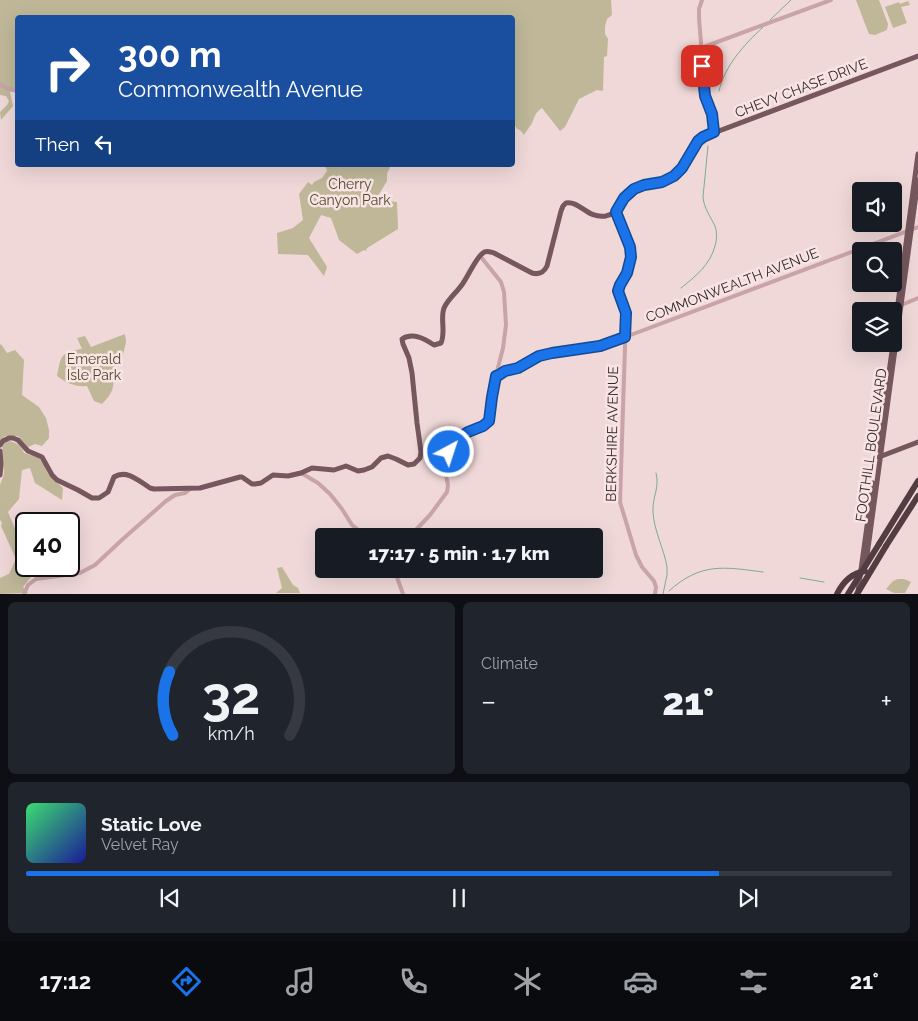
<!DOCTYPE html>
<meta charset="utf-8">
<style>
body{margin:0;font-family:Raleway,sans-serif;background:#20242c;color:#f1f3f6;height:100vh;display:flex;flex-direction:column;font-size:19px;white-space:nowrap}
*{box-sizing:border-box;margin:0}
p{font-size:16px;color:#9ea1a6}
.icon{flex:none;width:28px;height:28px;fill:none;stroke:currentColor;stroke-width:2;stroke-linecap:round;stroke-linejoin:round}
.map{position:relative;height:594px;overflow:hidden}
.details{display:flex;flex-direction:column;gap:8px;padding:8px;background:#0d0f14;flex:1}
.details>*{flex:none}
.banner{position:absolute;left:15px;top:15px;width:500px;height:152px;border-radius:5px;box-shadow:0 5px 20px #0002;background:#1a4fa0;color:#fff;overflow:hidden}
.buttons{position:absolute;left:852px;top:182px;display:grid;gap:10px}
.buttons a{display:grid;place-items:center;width:50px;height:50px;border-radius:5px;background:#171b24;box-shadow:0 5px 20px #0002;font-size:25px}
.speed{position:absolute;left:15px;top:512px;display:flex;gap:10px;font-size:25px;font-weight:700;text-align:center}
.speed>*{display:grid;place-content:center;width:65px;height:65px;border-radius:50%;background:#171b24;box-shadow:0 5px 20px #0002;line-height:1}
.speed .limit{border:2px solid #111;border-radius:8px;background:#fff;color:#111}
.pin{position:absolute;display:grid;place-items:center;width:42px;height:42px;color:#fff;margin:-21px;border-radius:10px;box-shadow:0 2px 8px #0006}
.me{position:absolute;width:55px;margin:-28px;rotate:40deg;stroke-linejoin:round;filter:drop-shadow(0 0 4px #0008)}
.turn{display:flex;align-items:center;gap:18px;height:105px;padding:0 20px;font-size:22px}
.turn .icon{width:65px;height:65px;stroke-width:2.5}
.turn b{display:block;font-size:35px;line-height:42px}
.then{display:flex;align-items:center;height:48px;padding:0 20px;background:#0003;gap:10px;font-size:19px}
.big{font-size:38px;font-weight:800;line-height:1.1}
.details .tile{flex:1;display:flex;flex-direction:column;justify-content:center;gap:8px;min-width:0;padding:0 18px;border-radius:8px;background:#20242c}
.details .dial{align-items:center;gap:0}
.dial svg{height:130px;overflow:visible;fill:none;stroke:#363941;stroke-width:7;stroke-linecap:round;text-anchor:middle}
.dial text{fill:#f1f3f6;stroke:none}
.song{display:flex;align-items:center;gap:15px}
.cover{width:60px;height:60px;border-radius:8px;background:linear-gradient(135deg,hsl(140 70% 55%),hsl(240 70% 35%))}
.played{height:5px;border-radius:2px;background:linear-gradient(90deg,#1a73e8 80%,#363941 80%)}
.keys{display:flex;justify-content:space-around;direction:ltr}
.heat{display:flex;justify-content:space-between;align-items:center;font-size:28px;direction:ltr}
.details .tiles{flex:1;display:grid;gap:8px;grid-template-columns:1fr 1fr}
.tile:last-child{grid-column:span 2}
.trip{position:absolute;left:315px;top:528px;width:288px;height:50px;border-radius:5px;background:#171b24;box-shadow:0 5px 20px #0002;font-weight:800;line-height:50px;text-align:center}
.tabs{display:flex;height:80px;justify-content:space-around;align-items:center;background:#090b0e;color:#9ea1a6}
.tabs .icon{width:35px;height:35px}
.tabs .current{color:#1a73e8}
.tabs b{font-size:22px;color:#f1f3f6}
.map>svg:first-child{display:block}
.green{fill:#bfb798}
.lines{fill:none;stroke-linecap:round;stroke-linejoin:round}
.stream{stroke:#77ad92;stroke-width:1}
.minor{stroke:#c8a4a7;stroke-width:4}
.major{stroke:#75575d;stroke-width:5}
.highway{stroke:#543d42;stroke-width:6}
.highway-bridge{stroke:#543d42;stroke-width:6}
.route-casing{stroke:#114b97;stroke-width:12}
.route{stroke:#1a73e8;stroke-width:9}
.labels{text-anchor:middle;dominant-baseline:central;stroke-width:5;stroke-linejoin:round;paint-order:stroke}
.street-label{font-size:14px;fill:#332629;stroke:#f8e4e4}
.park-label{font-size:14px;fill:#514a2a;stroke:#f8e4e4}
</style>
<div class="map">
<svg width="918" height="594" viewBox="0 0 918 594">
<rect width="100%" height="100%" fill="#f0d8d8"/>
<g class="green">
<path d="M0,0H611L612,15L607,19L605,26V34L608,39L607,56L604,57L603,91L597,90L579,99L565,127L560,131L542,108C535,113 535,116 532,123C530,127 526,131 524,135L521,131L516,128V127L513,123L512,18H18L17,88H12L10,92L13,106L1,120L0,112L7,105L9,101L6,96L0,95Z"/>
<polygon points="856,0 879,0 888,24 887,30 875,35 869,34 867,29"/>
<polygon points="908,1 910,5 901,7 907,23 893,28 885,7 899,2 900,4"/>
<polygon points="325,165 389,165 390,168 387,173 387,181 378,196 379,200 397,202 398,229 367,248 366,251 364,250 357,254 339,240 331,218 321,215 309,238 327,267 324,276 308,255 278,254 277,233 293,228 303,220 299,194 308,182 312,185 314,182 322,178 327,171"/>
<path d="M125,334L126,342L121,363L116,365C111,385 118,388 102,404L94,401L87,386C75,387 66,383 57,376C61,355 61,352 82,349L77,338L85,336L91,347Z"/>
<polygon points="1,344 7,353 15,350 24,360 22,395 39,407 46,418 49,430 49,438 42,446 35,444 28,447 18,436 5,436 0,441 0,345"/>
<path d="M8,441C16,442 21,445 24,453L39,458L44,465L48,474L63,488L62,500L35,483L30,468L22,470L19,499L8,512L26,554V566H31L34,573L23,587L28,593L0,594V578L9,574L16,559L1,526L2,523L0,520V485L4,474L2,446Z"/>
<polygon points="282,567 293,585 298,588 300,593 276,593 282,588 277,568"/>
<polygon points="898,579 904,579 911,582 905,593 894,593 886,589 893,581"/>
</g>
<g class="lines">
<g class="stream">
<polyline points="770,20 791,0"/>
<path d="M719,91C725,65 744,45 763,27"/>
<path d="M681,288C696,276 710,265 715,246C717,239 717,232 715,226C710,216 704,208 703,197L708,146"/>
<path d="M656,473C660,488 652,497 653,512C654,531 664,549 667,567V575L663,594"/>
<polyline points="800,578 824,582"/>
<path d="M669,591C701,562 724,567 763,572"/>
</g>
<g class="minor">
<polyline points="702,0 699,9 699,18 705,93 712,114 714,132"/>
<polyline points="701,48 831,0"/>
<polyline points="0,84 8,89 18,91"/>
<path d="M616,212C621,225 631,243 631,256C632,271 621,278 619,289C617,297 624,308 626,316L620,502L636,555L642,567L654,581L656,587L655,594"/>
<polyline points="899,306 918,298"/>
<polyline points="496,375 499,375 505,371 518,368 539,356 552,353 595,347 604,345 918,227"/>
<polyline points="301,473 318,483 330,494 342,509 352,525 361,532 365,536"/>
<polyline points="410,536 430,515 447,492 448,485 444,466 453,443 459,438 468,432 483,426 489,421 493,387 503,348 506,325 504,292 501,282 481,257 480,255"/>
<polyline points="394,569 403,594"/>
<polyline points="24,594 28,585 36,579 80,573 95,565 124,538 166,501 175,495 185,493 190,489"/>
</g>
<g class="major">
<polyline points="894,333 918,154"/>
<path d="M0,445L3,441L9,438H13L18,440L28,451L42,457L52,475L57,480L78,490L92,498H99L108,492L114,477C127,469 139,481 150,488L154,489L200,488L240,477H242L252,484H255L261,483L273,475L288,476L301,473L312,468L334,470L346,466L358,471L364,470L372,467L381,458L388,456L396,459L408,465L414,464L420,458L421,452L417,423L412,373L409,358L403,344L402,339C413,332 425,339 434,345L441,343C446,332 440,319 444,308C448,299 456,293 461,286C467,279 476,257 483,253C486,250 490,252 494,253L532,273C539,275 544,272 547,266L561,211L563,206L566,203C581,201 587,219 606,216C609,215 614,214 616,211C618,209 618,206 620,204C623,199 627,193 632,190C646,181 664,185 676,174C688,164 691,144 703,137L918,56"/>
<polyline points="878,450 893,344"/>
<polyline points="0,451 1,464 0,475"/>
<polyline points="879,457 918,442"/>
<polyline points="866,563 918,180"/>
<polyline points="858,591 873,483"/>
</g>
<g class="highway">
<polyline points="879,544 918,481"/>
<polyline points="886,546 918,496"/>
<path d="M837,594C843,582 852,573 865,571"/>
</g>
<g class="highway-bridge">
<polyline points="848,594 879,544"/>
<polyline points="857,594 886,546"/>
</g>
</g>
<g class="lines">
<g class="route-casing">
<polyline id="route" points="449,452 453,443 459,438 468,432 483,426 489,421 492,397 496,376 499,375 505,371 518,368 539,356 552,353 600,346 625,337 626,313 618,291 620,285 627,273 631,257 630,247 616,212 617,210 624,198 634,189 644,185 662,182 674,176 682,168 698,141 703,137 714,132 712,114 705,96 702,66"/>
</g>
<use href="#route" class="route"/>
</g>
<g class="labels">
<g class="street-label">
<text transform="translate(801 88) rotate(-21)">CHEVY CHASE DRIVE</text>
<text transform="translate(732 285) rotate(-21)">COMMONWEALTH AVENUE</text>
<text transform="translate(612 434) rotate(-89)">BERKSHIRE AVENUE</text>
<text transform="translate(871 445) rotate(-82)">FOOTHILL BOULEVARD</text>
</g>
<g class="park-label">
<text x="350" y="184">Cherry<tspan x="350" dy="16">Canyon Park</tspan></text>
<text x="94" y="359">Emerald<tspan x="94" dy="16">Isle Park</tspan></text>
</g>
</g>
</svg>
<div class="buttons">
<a><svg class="icon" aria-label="sound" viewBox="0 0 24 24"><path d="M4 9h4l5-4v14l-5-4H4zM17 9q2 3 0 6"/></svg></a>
<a><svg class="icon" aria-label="search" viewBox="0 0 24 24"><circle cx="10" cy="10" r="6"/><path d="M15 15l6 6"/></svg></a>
<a><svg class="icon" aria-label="layers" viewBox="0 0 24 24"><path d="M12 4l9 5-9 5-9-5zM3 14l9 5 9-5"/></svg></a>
</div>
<div class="speed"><div class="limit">40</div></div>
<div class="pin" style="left:702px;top:66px;background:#d93025"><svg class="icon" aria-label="arrive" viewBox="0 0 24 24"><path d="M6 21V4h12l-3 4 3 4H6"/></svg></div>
<svg class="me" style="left:449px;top:452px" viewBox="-20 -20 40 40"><circle r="17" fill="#1a73e8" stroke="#fff" stroke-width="3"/><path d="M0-11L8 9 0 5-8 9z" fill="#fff"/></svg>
<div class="trip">17:17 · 5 min · 1.7 km</div>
<div class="banner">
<div class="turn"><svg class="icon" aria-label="right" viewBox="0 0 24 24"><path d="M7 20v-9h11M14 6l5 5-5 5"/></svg><div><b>300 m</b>Commonwealth Avenue</div></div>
<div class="then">Then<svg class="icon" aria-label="left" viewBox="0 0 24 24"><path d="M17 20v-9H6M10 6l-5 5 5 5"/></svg></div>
</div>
</div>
<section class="details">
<div class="tiles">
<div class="tile dial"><svg viewBox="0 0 100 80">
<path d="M14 69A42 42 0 1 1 86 69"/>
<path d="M14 69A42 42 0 0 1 12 30" stroke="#1a73e8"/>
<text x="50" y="56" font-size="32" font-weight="700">32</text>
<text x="50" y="72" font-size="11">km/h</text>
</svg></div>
<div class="tile"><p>Climate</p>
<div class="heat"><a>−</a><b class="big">21°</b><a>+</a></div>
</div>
<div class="tile">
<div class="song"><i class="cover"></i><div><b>Static Love</b><p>Velvet Ray</p></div></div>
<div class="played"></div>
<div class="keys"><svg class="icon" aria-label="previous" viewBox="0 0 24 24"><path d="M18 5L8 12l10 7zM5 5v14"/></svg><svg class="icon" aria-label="pause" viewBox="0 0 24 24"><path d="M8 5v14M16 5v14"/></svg><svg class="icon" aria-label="next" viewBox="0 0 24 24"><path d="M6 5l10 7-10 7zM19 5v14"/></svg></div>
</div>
</div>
</section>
<nav class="tabs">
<b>17:12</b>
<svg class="icon current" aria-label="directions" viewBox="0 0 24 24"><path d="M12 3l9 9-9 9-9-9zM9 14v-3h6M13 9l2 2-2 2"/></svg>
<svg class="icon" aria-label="music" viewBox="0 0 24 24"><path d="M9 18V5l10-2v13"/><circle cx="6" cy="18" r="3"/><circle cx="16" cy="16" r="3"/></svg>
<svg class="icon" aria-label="phone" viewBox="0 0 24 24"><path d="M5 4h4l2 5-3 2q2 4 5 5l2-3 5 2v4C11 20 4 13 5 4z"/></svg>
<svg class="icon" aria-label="climate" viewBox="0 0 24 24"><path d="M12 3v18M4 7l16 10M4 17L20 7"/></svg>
<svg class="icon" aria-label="car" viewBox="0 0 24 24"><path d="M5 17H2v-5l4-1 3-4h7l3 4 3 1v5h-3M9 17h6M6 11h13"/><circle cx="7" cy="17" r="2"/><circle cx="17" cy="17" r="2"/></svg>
<svg class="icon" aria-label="filters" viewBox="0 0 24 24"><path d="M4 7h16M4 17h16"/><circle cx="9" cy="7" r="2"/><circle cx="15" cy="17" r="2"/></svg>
<b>21°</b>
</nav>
